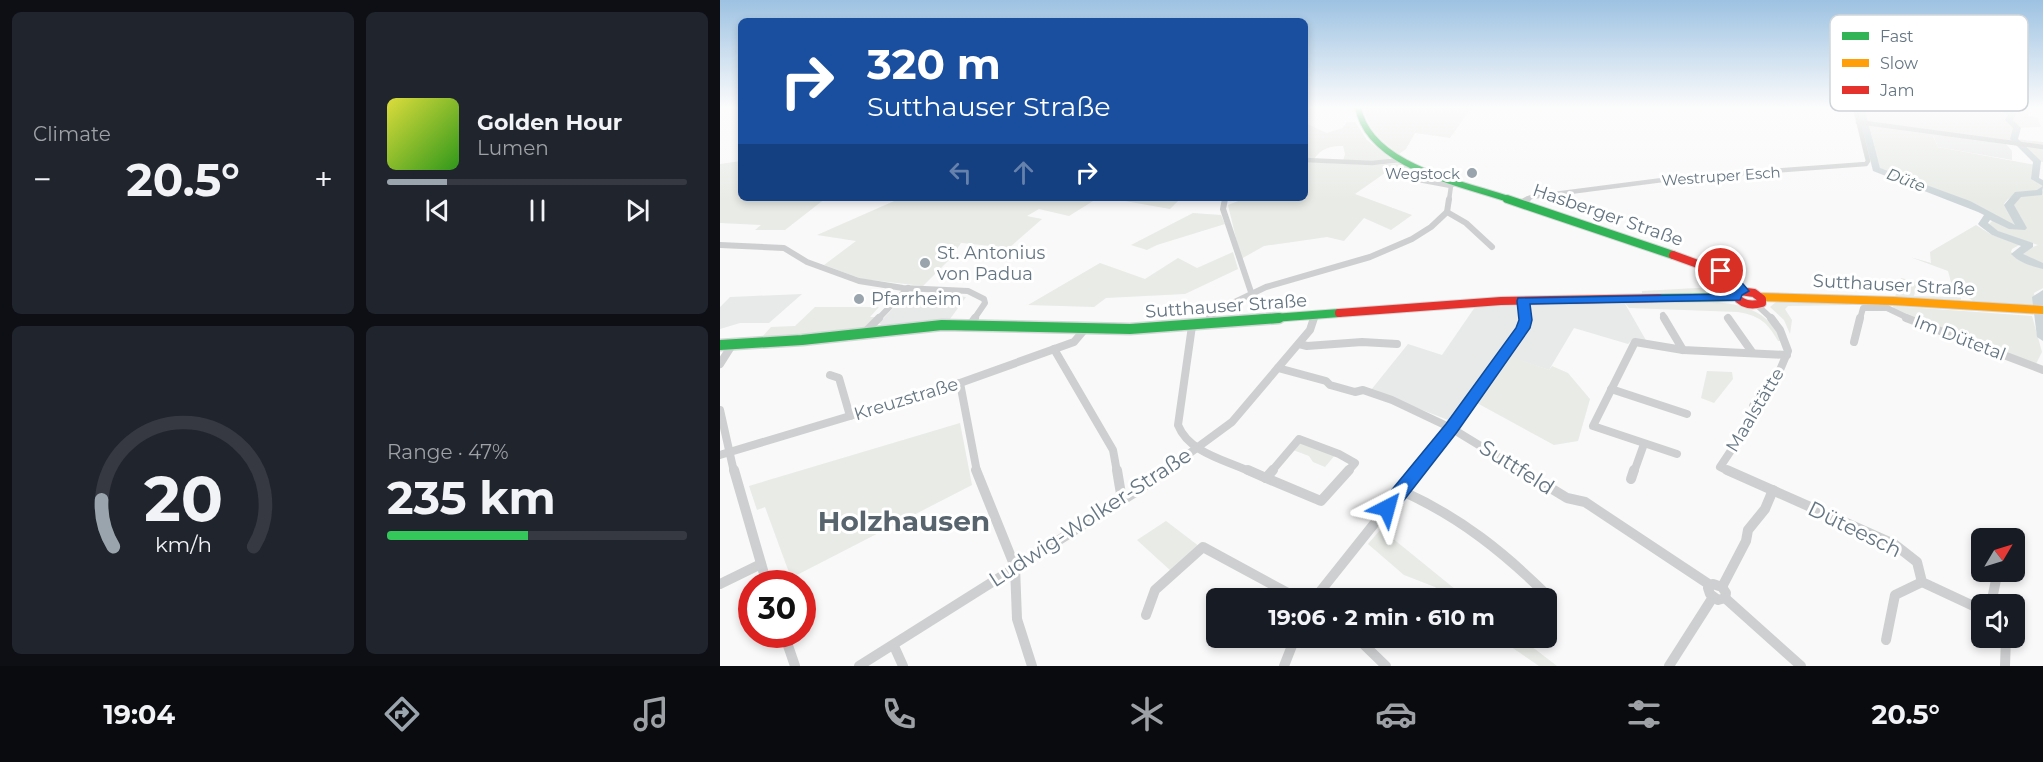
<!DOCTYPE html>
<meta charset="utf-8">
<style>
body{margin:0;font-family:Montserrat,sans-serif;background:#20242c;color:#f1f3f6;height:100vh;display:flex;flex-direction:column;font-size:22px;white-space:nowrap}
*{box-sizing:border-box;margin:0}
p{font-size:20px;color:#9ea1a6}
.icon{flex:none;width:33px;height:33px;fill:none;stroke:currentColor;stroke-width:2;stroke-linecap:round;stroke-linejoin:round}
.map{position:relative;flex:1;overflow:hidden}
.drawer{display:flex;flex-direction:column;gap:12px;padding:12px;background:#0d0f14;width:720px}
.drawer>*{flex:none}
.hud{position:absolute;left:18px;top:18px;width:570px;height:183px;border-radius:9px;box-shadow:0 3px 9px #0003;background:#1a4fa0;color:#fff;overflow:hidden}
.needle{width:39px;rotate:52deg}
.buttons{position:absolute;left:1251px;top:528px;display:grid;gap:12px}
.buttons a{display:grid;place-items:center;width:54px;height:54px;border-radius:9px;background:#171b24;box-shadow:0 3px 9px #0003;font-size:30px}
.speed{position:absolute;left:18px;top:570px;display:flex;gap:12px;font-size:30px;font-weight:700;text-align:center}
.speed>*{display:grid;place-content:center;width:78px;height:78px;border-radius:50%;background:#171b24;box-shadow:0 3px 9px #0003;line-height:1}
.speed .limit{border:9px solid #d22;background:#fff;color:#111}
.pin{position:absolute;display:grid;place-items:center;width:51px;height:51px;color:#fff;margin:-26px;border:3px solid #fff;border-radius:50%;box-shadow:0 2px 6px #0007}
.me{position:absolute;width:66px;margin:-33px;rotate:39deg;stroke-linejoin:round;filter:drop-shadow(0 0 4px #0008)}
.turn{display:flex;align-items:center;gap:21px;height:126px;padding:0 30px;font-size:27px}
.turn .icon{width:78px;height:78px;stroke-width:2.5}
.turn b{display:block;font-size:42px;line-height:51px}
.lanes{display:flex;align-items:center;height:57px;padding:0 30px;background:#0003;justify-content:center;gap:30px;direction:ltr}
.lanes .off{opacity:.35}
.big{font-size:45px;font-weight:700;line-height:1.1}
.drawer .tile{flex:1;display:flex;flex-direction:column;justify-content:center;gap:9px;min-width:0;padding:0 21px;border-radius:9px;background:#20242c}
.drawer .dial{align-items:center;gap:0}
.dial svg{height:156px;overflow:visible;fill:none;stroke:#363941;stroke-width:7;stroke-linecap:round;text-anchor:middle}
.dial text{fill:#f1f3f6;stroke:none}
.song{display:flex;align-items:center;gap:18px}
.cover{width:72px;height:72px;border-radius:9px;background:linear-gradient(135deg,hsl(60 70% 55%),hsl(110 70% 35%))}
.played{height:6px;border-radius:3px;background:linear-gradient(90deg,#99a4ac 20%,#363941 20%)}
.keys{display:flex;justify-content:space-around;direction:ltr}
.heat{display:flex;justify-content:space-between;align-items:center;font-size:33px;direction:ltr}
.charge{height:9px;border-radius:4px;background:linear-gradient(90deg,#34c759 47%,#363941 0)}
.drawer .tiles{flex:1;display:grid;gap:12px;grid-template-columns:repeat(2,1fr)}
.trip{position:absolute;left:486px;top:588px;width:351px;height:60px;border-radius:9px;background:#171b24;box-shadow:0 3px 9px #0003;font-weight:700;line-height:60px;text-align:center}
.tabs{display:flex;height:96px;justify-content:space-around;align-items:center;background:#090b0e;color:#9ea1a6}
.tabs .icon{width:42px;height:42px}
.tabs .selected{color:#99a4ac}
.tabs b{font-size:27px;color:#f1f3f6}
main{display:flex;flex:1;min-height:0}
.map>svg:first-child{display:block}
.built{fill:#e8e9e9}
.green{fill:#e8ebe6}
.lines{fill:none;stroke-linecap:round;stroke-linejoin:round}
.river{fill:#ced6d9;fill-rule:evenodd}
.fast-far2-casing{stroke:#d5d6d7;stroke-width:8}
.fast-far1-casing{stroke:#d5d6d7;stroke-width:10}
.fast-casing{stroke:#d5d6d7;stroke-width:13}
.slow-casing{stroke:#d5d6d7;stroke-width:10}
.jam-casing{stroke:#d5d6d7;stroke-width:10}
.street-far3{stroke:#cecfd0;stroke-width:4.5}
.street-far2{stroke:#cecfd0;stroke-width:6}
.street-far1{stroke:#cecfd0;stroke-width:8}
.street{stroke:#cecfd0;stroke-width:10}
.fast-far2{stroke:#30b455;stroke-width:6}
.fast-far1{stroke:#30b455;stroke-width:8}
.fast{stroke:#30b455;stroke-width:10}
.slow{stroke:#ff9f0a;stroke-width:8}
.jam{stroke:#e5322d;stroke-width:8}
.route{fill:#1a73e8;stroke:#114b97;stroke-width:1.5}
.poi-dot{fill:#99a4ac;stroke:#fff;stroke-width:2}
.labels{text-anchor:middle;dominant-baseline:central;stroke-width:6;stroke-linejoin:round;paint-order:stroke}
.far-poi-label{font-size:15px;fill:#657683;stroke:#fff;text-anchor:end}
.far-street-label{font-size:15px;fill:#657683;stroke:#fff}
.far-water-label{font-size:16px;font-style:italic;fill:#60757c;stroke:#fff}
.street-label{font-size:18px;fill:#657683;stroke:#fff}
.poi-label{font-size:18px;fill:#657683;stroke:#fff;text-anchor:start}
.near-street-label{font-size:21px;fill:#657683;stroke:#fff}
.near-district-label{font-size:28px;font-weight:bold;fill:#57646e;stroke:#fff}
.key{fill:#fff;stroke:#d1d6da;stroke-width:1.5}
.key-label{font-size:16px;fill:#657683}
</style>
<main>
<section class="drawer">
<div class="tiles">
<div class="tile"><p>Climate</p>
<div class="heat"><a>−</a><b class="big">20.5°</b><a>+</a></div>
</div>
<div class="tile">
<div class="song"><i class="cover"></i><div><b>Golden Hour</b><p>Lumen</p></div></div>
<div class="played"></div>
<div class="keys"><svg class="icon" aria-label="previous" viewBox="0 0 24 24"><path d="M18 5L8 12l10 7zM5 5v14"/></svg><svg class="icon" aria-label="pause" viewBox="0 0 24 24"><path d="M8 5v14M16 5v14"/></svg><svg class="icon" aria-label="next" viewBox="0 0 24 24"><path d="M6 5l10 7-10 7zM19 5v14"/></svg></div>
</div>
<div class="tile dial"><svg viewBox="0 0 100 80">
<path d="M14 69A42 42 0 1 1 86 69"/>
<path d="M14 69A42 42 0 0 1 8 45" stroke="#99a4ac"/>
<text x="50" y="56" font-size="32" font-weight="700">20</text>
<text x="50" y="72" font-size="11">km/h</text>
</svg></div>
<div class="tile"><p>Range · 47%</p><b class="big">235 km</b><div class="charge"></div></div>
</div>
</section>
<div class="map">
<svg width="1323" height="666" viewBox="0 0 1323 666">
<rect width="100%" height="100%" fill="#f9f9f9"/>
<g class="built">
<polygon points="1213,135 1286,144 1292,151 1292,160 1218,147"/>
<polygon points="82,294 49,323 20,323 0,329 0,307 10,297"/>
<polygon points="187,294 239,296 246,297 230,319 162,326 159,323"/>
<polygon points="904,302 927,342 913,339 908,344 854,328 829,370 779,353 728,420 651,390 688,344 722,355 755,307"/>
</g>
<g class="green">
<path d="M645,107H752L730,138L695,133L686,149L679,154C662,141 645,129 645,107Z"/>
<path d="M1129,107H1308L1309,116L1318,118L1321,127L1294,128L1297,132L1294,139L1323,142V162L1316,161L1297,145L1213,136L1218,147L1316,165L1314,179L1323,183V188C1309,199 1296,187 1284,204L1293,220C1287,186 1305,201 1323,191V264L1312,262L1299,253L1318,245L1281,233L1268,225L1273,220H1282C1244,195 1199,190 1160,169L1158,161L1145,159L1133,111Z"/>
<path d="M627,122H635L647,140L670,158L666,161H623L625,154L623,146C610,146 602,148 594,159L585,158V123L607,133L622,128Z"/>
<polygon points="21,161 21,198 106,198 65,230 35,230 41,225 0,223 0,164"/>
<polygon points="587,162 655,165 679,163 729,182 725,184 665,173 635,194 692,215 671,230 644,218 624,241 607,237 544,246 521,259 508,205 526,198 585,198 585,163"/>
<polygon points="181,198 378,198 349,216 319,209 307,216 322,219 289,248 224,241 241,243 230,259 203,286 142,279 104,265 136,241 97,235"/>
<polygon points="388,198 447,198 459,200 450,209"/>
<polygon points="473,213 501,215 505,224 437,245 427,250 411,245"/>
<polygon points="1256,225 1272,235 1301,244 1292,249 1291,252 1300,260 1323,268 1323,288 1314,293 1316,305 1253,301 1246,296 1241,297 1241,300 1175,297 1181,278 1197,282 1194,296 1235,297 1228,271 1190,257 1211,263 1210,252"/>
<polygon points="871,230 988,268 1007,280 1010,289 1004,292 922,293 922,291 995,287 1003,283 987,271"/>
<polygon points="513,252 518,269 465,294 386,298 374,307 308,305 380,263 425,279 458,258 477,268"/>
<path d="M979,301C1013,303 1047,305 1061,341H1058C1047,322 1040,316 1018,312L909,308L904,302Z"/>
<polygon points="1056,302 1122,303 1133,305 1068,306 1065,309 1072,320 1070,334 1064,320 1050,307"/>
<polygon points="1173,306 1312,316 1322,352 1316,364 1174,310"/>
<polygon points="95,307 159,307 150,317 155,317 143,329 41,338 51,327 75,326"/>
<polygon points="790,356 829,370 832,366 848,373 870,399 858,441 834,445 757,403"/>
<polygon points="987,371 1012,372 1013,379 994,403 981,398"/>
<polygon points="240,423 252,485 71,578 45,507 37,510 29,486"/>
<polygon points="580,442 615,455 605,467 593,462 589,456 573,450"/>
<polygon points="446,521 480,547 451,571 417,540"/>
<polygon points="661,529 746,598 729,598 715,587 684,575 648,544"/>
<polygon points="778,638 806,638 801,643 807,648 811,646 837,666 819,666"/>
</g>
<g class="lines">
<g class="river">
<path d="M1137,107H1144L1160,168L1250,201L1295,225L1284,205L1295,192L1317,190L1323,186L1322,195L1301,197L1294,205L1307,228L1305,230L1289,229L1270,220L1268,223L1278,231L1313,243V247L1303,254L1323,263V269C1311,266 1300,263 1291,254L1301,246L1272,235L1260,226L1258,224L1264,215L1258,212L1153,171Z"/>
<polygon points="1277,107 1284,107 1296,114 1293,120 1301,128 1298,139 1321,161 1319,178 1323,180 1323,186 1311,179 1313,162 1290,139 1293,128 1285,120 1288,115"/>
<polygon points="1323,290 1323,341 1317,337 1312,297"/>
</g>
<g class="fast-far2-casing">
<path id="fast-far2" d="M638,107C649,167 742,183 791,200"/>
</g>
<g class="fast-far1-casing">
<g id="fast-far1">
<polyline points="787,199 953,255"/>
<polyline points="939,298 1015,297"/>
<polyline points="539,319 619,313"/>
</g>
</g>
<g class="fast-casing">
<polyline id="fast" points="0,345 82,340 222,325 410,329 559,318"/>
</g>
<g class="slow-casing">
<polyline id="slow" points="1040,297 1174,301 1323,310"/>
</g>
<g class="jam-casing">
<g id="jam">
<polyline points="953,255 1008,275 1023,291"/>
<path d="M1020,291L1034,293L1042,299V303C1031,306 1022,305 1015,295Z"/>
<polyline points="619,313 781,301 939,298"/>
</g>
</g>
<g class="street-far3">
<polyline points="1138,122 1323,147"/>
<polyline points="585,160 652,163 681,160"/>
<polyline points="677,176 731,186"/>
<polyline points="729,200 731,186 736,182"/>
<polyline points="805,200 811,197 958,178 1146,164 1148,161 1135,107"/>
</g>
<g class="street-far2">
<polyline points="505,199 503,209 532,295"/>
<polyline points="800,203 808,199"/>
<polyline points="727,212 746,223 772,247"/>
<polyline points="0,245 64,248 87,262 139,281 183,288 248,291 264,299 265,303 254,319"/>
<polyline points="1160,300 1167,308 1190,319"/>
<polyline points="803,301 805,319"/>
<polyline points="1037,305 1052,319"/>
<polyline points="943,315 945,319"/>
<polyline points="158,319 188,288"/>
<polyline points="490,319 496,311 546,287 650,257 692,239 711,227 727,212 729,199"/>
<polyline points="594,319 595,316"/>
<polyline points="1140,319 1143,308 1167,308"/>
</g>
<g class="street-far1">
<polyline points="490,318 490,324"/>
<polyline points="944,318 963,350"/>
<polyline points="1008,318 1032,352"/>
<polyline points="1186,318 1323,370"/>
<polyline points="250,325 255,318"/>
<path d="M472,326L458,425C469,453 506,460 531,472"/>
<polyline points="144,333 159,318"/>
<polyline points="1134,342 1140,318"/>
<polyline points="579,344 587,346 642,342 677,344"/>
<polyline points="334,349 393,450 397,472"/>
<polyline points="0,364 12,345"/>
<polyline points="558,368 606,381 610,385 635,392 643,390 672,400 731,428 803,472"/>
<polyline points="110,375 119,378 130,416"/>
<polyline points="240,383 257,472"/>
<polyline points="891,389 967,414"/>
<polyline points="0,410 14,472"/>
<polyline points="957,454 873,426 915,342 963,350 1067,355"/>
<polyline points="0,455 240,383 354,342 365,329"/>
<polyline points="444,472 512,422 590,330 594,318"/>
<polyline points="551,472 579,439 619,454 635,463 627,472"/>
<polyline points="696,472 731,428 803,328 805,318"/>
<polyline points="914,472 924,444"/>
<polyline points="1010,472 1000,467 1036,413 1033,406 1060,370 1068,351 1060,330 1051,318"/>
</g>
<g class="street">
<polyline points="14,470 47,584"/>
<polyline points="256,470 295,567 297,619 312,666"/>
<polyline points="397,470 402,500"/>
<polyline points="528,470 546,478"/>
<polyline points="801,470 847,498 865,502 990,585"/>
<polyline points="1007,470 1174,544 1197,562 1202,582 1262,610"/>
<polyline points="546,478 601,501 629,470"/>
<polyline points="546,478 553,470"/>
<polyline points="911,479 914,470"/>
<path d="M682,491C740,517 785,553 830,598"/>
<polyline points="0,584 41,564"/>
<polygon points="993,584 1002,587 1006,593 1005,598 998,600 990,594 988,588"/>
<polyline points="1002,587 1026,541 1028,530 1045,509 1053,490"/>
<polyline points="595,598 697,470"/>
<polyline points="1005,598 1081,666"/>
<polyline points="1271,604 1277,575"/>
<polyline points="426,615 435,590 483,547 577,598"/>
<polyline points="64,634 75,666"/>
<polyline points="637,638 666,666"/>
<polyline points="1166,640 1175,595 1202,582"/>
<polyline points="174,646 183,666"/>
<polyline points="139,666 420,489 446,470"/>
<polyline points="564,666 575,638"/>
<polyline points="949,666 993,597"/>
<polyline points="1285,666 1286,638"/>
</g>
<use href="#fast-far2" class="fast-far2"/>
<use href="#fast-far1" class="fast-far1"/>
<use href="#fast" class="fast"/>
<use href="#slow" class="slow"/>
<use href="#jam" class="jam"/>
</g>
<linearGradient id="sky" x2="0" y2="1"><stop stop-color="#9dc2e2"/><stop offset="0.54" stop-color="#fcfcfc"/><stop offset="1" stop-color="#fcfcfc" stop-opacity="0"/></linearGradient>
<rect width="1323" height="200" fill="url(#sky)"/>
<polygon class="route" points="1001,267 1018,278 1029,291 1022,295 1020,300 810,304 812,320 810,328 737,432 674,513 667,515 661,513 658,508 661,503 726,424 796,328 799,320 797,301 798,298 1010,294 1015,289 995,271"/>
<g class="poi-dot">
<circle cx="752" cy="173" r="6"/>
<circle cx="205" cy="263" r="6"/>
<circle cx="139" cy="299" r="6"/>
</g>
<g class="labels">
<g class="far-poi-label">
<text x="740" y="173">Wegstock</text>
</g>
<g class="far-street-label">
<text transform="translate(1001 176) rotate(-4)">Westruper Esch</text>
</g>
<g class="far-water-label">
<text transform="translate(1186 180) rotate(20)">Düte</text>
</g>
<g class="street-label">
<text transform="translate(888 215) rotate(19)">Hasberger Straße</text>
<text transform="translate(1174 285) rotate(3)">Sutthauser Straße</text>
<text transform="translate(506 306) rotate(-4)">Sutthauser Straße</text>
<text transform="translate(1240 338) rotate(21)">Im Dütetal</text>
<text transform="translate(186 399) rotate(-17)">Kreuzstraße</text>
<text transform="translate(1035 410) rotate(-59)">Maalstätte</text>
</g>
<g class="poi-label">
<text x="217" y="253">St. Antonius<tspan x="217" dy="21">von Padua</tspan></text>
<text x="151" y="299">Pfarrheim</text>
</g>
<g class="near-street-label">
<text transform="translate(797 467) rotate(32)">Suttfeld</text>
<text transform="translate(370 517) rotate(-33)">Ludwig-Wolker-Straße</text>
<text transform="translate(1135 529) rotate(26)">Düteesch</text>
</g>
<g class="near-district-label">
<text x="184" y="521">Holzhausen</text>
</g>
</g>
<rect x="1110" y="15" width="198" height="96" rx="9" class="key"/>
<rect x="1122" y="32" width="27" height="8" fill="#30b455"/>
<rect x="1122" y="59" width="27" height="8" fill="#ff9f0a"/>
<rect x="1122" y="86" width="27" height="8" fill="#e5322d"/>
<g class="key-label">
<text x="1160" y="42">Fast</text>
<text x="1160" y="69">Slow</text>
<text x="1160" y="96">Jam</text>
</g>
</svg>
<div class="buttons">
<a><svg class="needle" viewBox="-14 -14 28 28"><path d="M0-13l5 13h-10z" fill="#e53935"/><path d="M0 13l5-13h-10z" fill="#9ea1a6"/></svg></a>
<a><svg class="icon" aria-label="sound" viewBox="0 0 24 24"><path d="M4 9h4l5-4v14l-5-4H4zM17 9q2 3 0 6"/></svg></a>
</div>
<div class="speed"><div class="limit">30</div></div>
<div class="pin" style="left:1001px;top:271px;background:#d93025"><svg class="icon" aria-label="arrive" viewBox="0 0 24 24"><path d="M6 21V4h12l-3 4 3 4H6"/></svg></div>
<svg class="me" style="left:667px;top:508px" viewBox="-20 -20 40 40"><path d="M0-17L14 15 0 8-14 15z" fill="#1a73e8" stroke="#fff" stroke-width="4"/></svg>
<div class="trip">19:06 · 2 min · 610 m</div>
<div class="hud">
<div class="turn"><svg class="icon" aria-label="right" viewBox="0 0 24 24"><path d="M7 20v-9h11M14 6l5 5-5 5"/></svg><div><b>320 m</b>Sutthauser Straße</div></div>
<div class="lanes"><svg class="icon off" aria-label="left" viewBox="0 0 24 24"><path d="M17 20v-9H6M10 6l-5 5 5 5"/></svg><svg class="icon off" aria-label="ahead" viewBox="0 0 24 24"><path d="M12 20V5M6 11l6-6 6 6"/></svg><svg class="icon" aria-label="right" viewBox="0 0 24 24"><path d="M7 20v-9h11M14 6l5 5-5 5"/></svg></div>
</div>
</div>
</main>
<nav class="tabs">
<b>19:04</b>
<svg class="icon selected" aria-label="directions" viewBox="0 0 24 24"><path d="M12 3l9 9-9 9-9-9zM9 14v-3h6M13 9l2 2-2 2"/></svg>
<svg class="icon" aria-label="music" viewBox="0 0 24 24"><path d="M9 18V5l10-2v13"/><circle cx="6" cy="18" r="3"/><circle cx="16" cy="16" r="3"/></svg>
<svg class="icon" aria-label="phone" viewBox="0 0 24 24"><path d="M5 4h4l2 5-3 2q2 4 5 5l2-3 5 2v4C11 20 4 13 5 4z"/></svg>
<svg class="icon" aria-label="climate" viewBox="0 0 24 24"><path d="M12 3v18M4 7l16 10M4 17L20 7"/></svg>
<svg class="icon" aria-label="car" viewBox="0 0 24 24"><path d="M5 17H2v-5l4-1 3-4h7l3 4 3 1v5h-3M9 17h6M6 11h13"/><circle cx="7" cy="17" r="2"/><circle cx="17" cy="17" r="2"/></svg>
<svg class="icon" aria-label="filters" viewBox="0 0 24 24"><path d="M4 7h16M4 17h16"/><circle cx="9" cy="7" r="2"/><circle cx="15" cy="17" r="2"/></svg>
<b>20.5°</b>
</nav>
